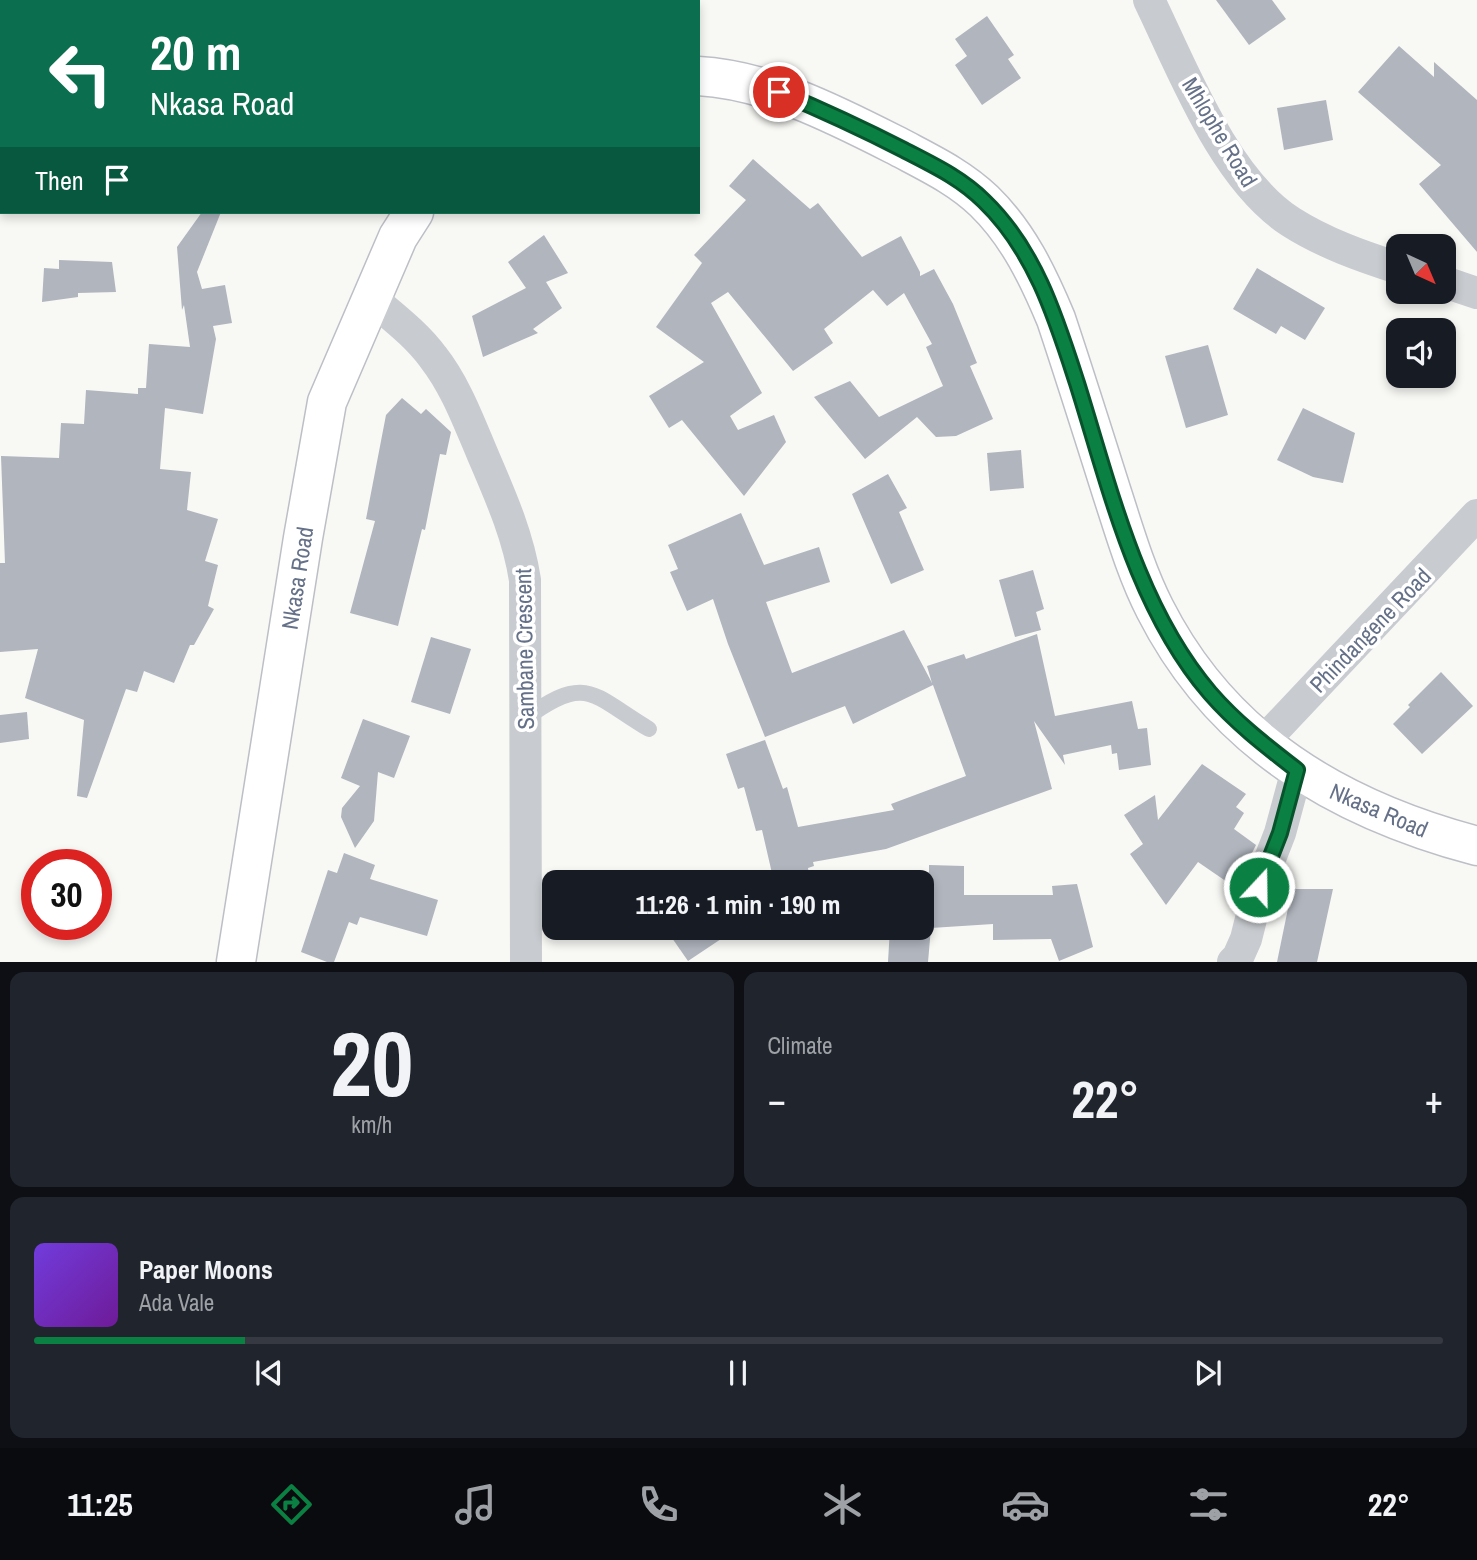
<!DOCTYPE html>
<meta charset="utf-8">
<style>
body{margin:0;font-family:"Archivo Narrow",sans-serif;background:#20242c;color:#f1f3f6;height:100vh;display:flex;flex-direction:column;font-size:26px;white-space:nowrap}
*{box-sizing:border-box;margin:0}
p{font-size:23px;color:#9ea1a6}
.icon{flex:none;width:38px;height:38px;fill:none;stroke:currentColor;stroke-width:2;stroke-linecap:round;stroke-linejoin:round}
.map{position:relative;height:962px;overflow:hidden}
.sheet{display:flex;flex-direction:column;gap:10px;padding:10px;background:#0d0f14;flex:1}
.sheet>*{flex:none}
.hud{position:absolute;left:0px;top:0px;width:700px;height:214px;box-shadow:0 4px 10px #0003;background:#0b6e4f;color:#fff;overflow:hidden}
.needle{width:46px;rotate:136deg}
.tools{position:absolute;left:1386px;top:234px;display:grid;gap:14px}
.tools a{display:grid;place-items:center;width:70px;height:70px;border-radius:14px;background:#171b24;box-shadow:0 4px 10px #0003;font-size:35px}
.speed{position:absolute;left:21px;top:849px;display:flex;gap:14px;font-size:35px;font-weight:700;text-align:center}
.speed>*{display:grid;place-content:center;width:91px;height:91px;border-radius:50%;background:#171b24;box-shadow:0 4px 10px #0003;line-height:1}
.speed .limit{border:10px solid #d22;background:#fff;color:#111}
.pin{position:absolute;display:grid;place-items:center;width:60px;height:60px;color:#fff;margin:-30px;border:4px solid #fff;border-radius:50%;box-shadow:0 2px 7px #0007}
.me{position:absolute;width:77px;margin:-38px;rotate:21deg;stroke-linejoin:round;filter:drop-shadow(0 0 5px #0008)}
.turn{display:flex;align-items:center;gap:24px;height:147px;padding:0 35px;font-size:32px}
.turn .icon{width:91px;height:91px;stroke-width:2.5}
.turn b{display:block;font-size:49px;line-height:60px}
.then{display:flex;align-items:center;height:66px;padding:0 35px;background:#0003;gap:14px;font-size:26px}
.big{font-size:52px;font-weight:700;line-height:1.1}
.sheet .card{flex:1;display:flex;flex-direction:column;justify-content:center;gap:10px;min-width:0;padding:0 24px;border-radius:14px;background:#20242c}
.sheet .dial{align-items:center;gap:0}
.dial b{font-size:91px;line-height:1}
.song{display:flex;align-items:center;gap:21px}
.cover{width:84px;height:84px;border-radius:10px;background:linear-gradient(135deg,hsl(260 70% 55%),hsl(280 70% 35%))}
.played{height:7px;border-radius:4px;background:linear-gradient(90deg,#0b8043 15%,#363941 15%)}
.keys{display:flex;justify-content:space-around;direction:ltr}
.heat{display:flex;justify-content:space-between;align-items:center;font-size:38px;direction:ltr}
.sheet .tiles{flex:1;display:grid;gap:10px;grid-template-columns:1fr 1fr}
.card:last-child{grid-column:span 2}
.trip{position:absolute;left:542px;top:870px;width:392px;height:70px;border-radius:14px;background:#171b24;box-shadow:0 4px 10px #0003;font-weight:700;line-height:70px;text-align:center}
.tab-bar{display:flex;height:112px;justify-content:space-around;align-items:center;background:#090b0e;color:#9ea1a6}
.tab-bar .icon{width:49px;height:49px}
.tab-bar .on{color:#0b8043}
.tab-bar b{font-size:32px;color:#f1f3f6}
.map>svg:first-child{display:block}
.building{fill:#b0b5be}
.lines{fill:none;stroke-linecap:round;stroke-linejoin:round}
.secondary-casing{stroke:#bcbfc5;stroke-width:41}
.lane{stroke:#c8cbcf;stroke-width:16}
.street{stroke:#c8cbcf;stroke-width:32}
.secondary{stroke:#fff;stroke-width:38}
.route-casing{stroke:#07532c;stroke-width:18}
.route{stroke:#0b8043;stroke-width:12}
.labels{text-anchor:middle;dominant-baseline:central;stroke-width:7;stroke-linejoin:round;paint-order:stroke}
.street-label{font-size:23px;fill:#657188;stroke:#fff}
</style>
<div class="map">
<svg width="1477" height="962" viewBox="0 0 1477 962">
<rect width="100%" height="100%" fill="#f8f8f5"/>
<g class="building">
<polygon points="1216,0 1272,0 1286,19 1249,45"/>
<polygon points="987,16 1014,55 1008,59 1021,78 982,105 955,65 967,56 955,39"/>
<polygon points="1399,46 1434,77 1434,62 1477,100 1477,252 1419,184 1441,165 1358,92"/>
<polygon points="1326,100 1333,140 1284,150 1277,108"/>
<polygon points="753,159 810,209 818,203 862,257 901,236 920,272 920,276 934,269 953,304 977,363 970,366 993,419 956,436 936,437 917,417 865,459 814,397 850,381 879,417 943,386 926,347 932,344 904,293 887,306 873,290 824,329 833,343 793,371 728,292 711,303 762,393 730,416 738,430 774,415 786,442 744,496 682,420 669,428 649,396 704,362 656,327 702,263 694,255 746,200 729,186"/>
<polygon points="202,212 221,212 197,272 202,289 225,285 232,323 213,326 216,339 203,414 165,408 160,469 191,472 187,510 218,519 205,561 218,565 208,606 214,609 194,645 190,645 174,683 144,671 137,692 126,689 87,798 77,796 84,720 25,698 38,649 0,652 0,563 5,563 1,456 59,458 61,423 84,424 86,390 138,394 138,388 146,388 149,344 190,347 184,305 182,310 177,247"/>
<polygon points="544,235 568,273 546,282 562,308 533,329 538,333 483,357 472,316 526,288 508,262"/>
<polygon points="59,260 112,262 116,292 78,293 78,297 42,302 44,268 59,269"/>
<polygon points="1257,268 1325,308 1305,340 1281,326 1276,334 1233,309"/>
<polygon points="1208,345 1228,415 1186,428 1165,356"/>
<polygon points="402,398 421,414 426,409 451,432 446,455 440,454 425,530 422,529 398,626 350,613 375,521 366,519 386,415"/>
<polygon points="1303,408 1355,433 1343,483 1313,477 1277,460"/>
<polygon points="1021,450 1024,488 990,491 987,453"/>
<polygon points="888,474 907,508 899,512 924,570 891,584 852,494"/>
<polygon points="741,513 764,565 819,547 830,582 766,602 792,673 904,630 932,683 927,666 964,654 966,659 1037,634 1055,716 1132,701 1138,729 1147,728 1151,765 1119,770 1117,753 1112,754 1111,745 1063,755 1065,765 1034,721 1052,789 886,849 813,862 814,866 808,868 810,882 774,882 762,830 756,831 744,787 738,789 726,754 765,740 783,789 787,787 798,827 894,810 891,804 966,776 933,685 853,724 845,706 765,737 728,644 713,599 687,611 670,572 678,569 668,545"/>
<polygon points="1033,570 1044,609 1036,612 1041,630 1015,637 999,580"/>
<polygon points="431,637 471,649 450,714 411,702"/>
<polygon points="1441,672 1473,706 1422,754 1393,724 1410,707 1408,705"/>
<polygon points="27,712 29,739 0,743 0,715"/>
<polygon points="363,719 410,736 394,778 378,772 374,821 355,848 341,817 342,808 360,786 341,778"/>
<polygon points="1202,764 1246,794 1236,807 1244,813 1234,829 1256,845 1252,853 1230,884 1198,862 1166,905 1130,854 1143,844 1124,815 1155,795 1158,820"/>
<polygon points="344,853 375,865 370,879 438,900 427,936 360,917 357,925 349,922 334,962 327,962 301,952 328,870 337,873"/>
<polygon points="929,865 964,866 964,895 1053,895 1052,886 1077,884 1093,947 1059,961 1051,939 993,940 993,924 931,928 928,962 888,962 890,928 929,928"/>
<polygon points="1292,889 1333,889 1317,962 1277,962"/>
<polygon points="672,928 714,928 721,939 688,961 672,938"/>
</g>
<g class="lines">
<g class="secondary-casing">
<g id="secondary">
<path d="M698,76C769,80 836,115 899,147C929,163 959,177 984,201C1018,234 1038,276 1056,319C1075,376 1093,433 1111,490C1124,530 1136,572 1155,609C1222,741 1338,809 1477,846"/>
<polyline points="236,962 303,538 327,402 398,237 414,212"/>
</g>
</g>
<path class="lane" d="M526,718C587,673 592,695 649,729"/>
<g class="street">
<path d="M1149,0C1183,70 1224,179 1291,222C1324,243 1361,256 1398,268"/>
<polyline points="48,2 48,0"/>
<polyline points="0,195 2,193"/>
<polyline points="1444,282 1477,293"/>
<path d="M371,298C393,317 416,334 433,357C455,385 468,420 482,453C500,495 518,535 525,580L526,962"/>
<polyline points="1262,743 1477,515"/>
<polyline points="1233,962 1238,957 1246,939 1259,887 1280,833 1297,770"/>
</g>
<use href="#secondary" class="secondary"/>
</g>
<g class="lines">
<g class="route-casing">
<path id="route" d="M779,92C822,110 863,129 904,150C933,165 961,178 984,201C1035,250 1056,318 1077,383C1110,488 1137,608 1210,693C1236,723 1266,746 1297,770L1280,833L1259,887"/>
</g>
<use href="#route" class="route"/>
</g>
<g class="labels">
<g class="street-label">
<text transform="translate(1220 132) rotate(59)">Mhlophe Road</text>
<text transform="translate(297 578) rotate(-81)">Nkasa Road</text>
<text transform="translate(1370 630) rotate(-46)">Phindangene Road</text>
<text transform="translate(524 649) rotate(-91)">Sambane Crescent</text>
<text transform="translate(1379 810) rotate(23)">Nkasa Road</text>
</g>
</g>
</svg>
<div class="tools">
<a><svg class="needle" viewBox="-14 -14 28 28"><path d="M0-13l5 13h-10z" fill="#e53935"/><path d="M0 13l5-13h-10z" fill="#9ea1a6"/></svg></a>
<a><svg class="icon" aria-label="sound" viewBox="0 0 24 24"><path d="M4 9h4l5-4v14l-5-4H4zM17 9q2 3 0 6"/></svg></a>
</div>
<div class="speed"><div class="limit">30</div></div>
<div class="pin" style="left:779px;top:92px;background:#d93025"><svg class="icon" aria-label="arrive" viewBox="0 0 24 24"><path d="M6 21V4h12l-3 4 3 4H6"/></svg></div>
<svg class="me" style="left:1259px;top:887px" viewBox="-20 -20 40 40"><circle r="17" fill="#0b8043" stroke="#fff" stroke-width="3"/><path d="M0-11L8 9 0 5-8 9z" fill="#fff"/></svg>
<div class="trip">11:26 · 1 min · 190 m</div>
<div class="hud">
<div class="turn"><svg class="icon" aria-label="left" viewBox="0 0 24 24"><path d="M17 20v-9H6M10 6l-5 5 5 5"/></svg><div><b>20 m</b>Nkasa Road</div></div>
<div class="then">Then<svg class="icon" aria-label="arrive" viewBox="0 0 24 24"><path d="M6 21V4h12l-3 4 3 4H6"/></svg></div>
</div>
</div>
<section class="sheet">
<div class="tiles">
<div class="card dial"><b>20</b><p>km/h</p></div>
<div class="card"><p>Climate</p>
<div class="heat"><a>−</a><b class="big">22°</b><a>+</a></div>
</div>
<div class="card">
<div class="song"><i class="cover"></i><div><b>Paper Moons</b><p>Ada Vale</p></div></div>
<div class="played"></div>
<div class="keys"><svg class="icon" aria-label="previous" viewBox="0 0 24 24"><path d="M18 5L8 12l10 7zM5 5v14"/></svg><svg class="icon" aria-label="pause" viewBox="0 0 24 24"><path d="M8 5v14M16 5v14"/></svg><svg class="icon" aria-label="next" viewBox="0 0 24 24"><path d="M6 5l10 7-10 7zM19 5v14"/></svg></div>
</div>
</div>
</section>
<nav class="tab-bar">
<b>11:25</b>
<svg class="icon on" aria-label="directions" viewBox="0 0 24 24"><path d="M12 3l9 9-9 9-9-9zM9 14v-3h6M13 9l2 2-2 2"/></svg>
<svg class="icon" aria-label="music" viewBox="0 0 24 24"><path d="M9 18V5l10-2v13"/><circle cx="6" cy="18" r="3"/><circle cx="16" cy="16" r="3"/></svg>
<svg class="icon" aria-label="phone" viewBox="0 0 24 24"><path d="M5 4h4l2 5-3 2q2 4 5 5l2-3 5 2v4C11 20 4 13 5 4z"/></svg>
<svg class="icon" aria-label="climate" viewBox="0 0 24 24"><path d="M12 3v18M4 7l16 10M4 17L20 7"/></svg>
<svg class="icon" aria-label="car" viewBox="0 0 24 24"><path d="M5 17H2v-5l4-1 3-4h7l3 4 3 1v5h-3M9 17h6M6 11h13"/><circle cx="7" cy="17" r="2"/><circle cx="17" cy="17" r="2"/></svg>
<svg class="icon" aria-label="filters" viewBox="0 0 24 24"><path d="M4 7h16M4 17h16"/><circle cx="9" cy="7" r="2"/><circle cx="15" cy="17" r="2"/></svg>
<b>22°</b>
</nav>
